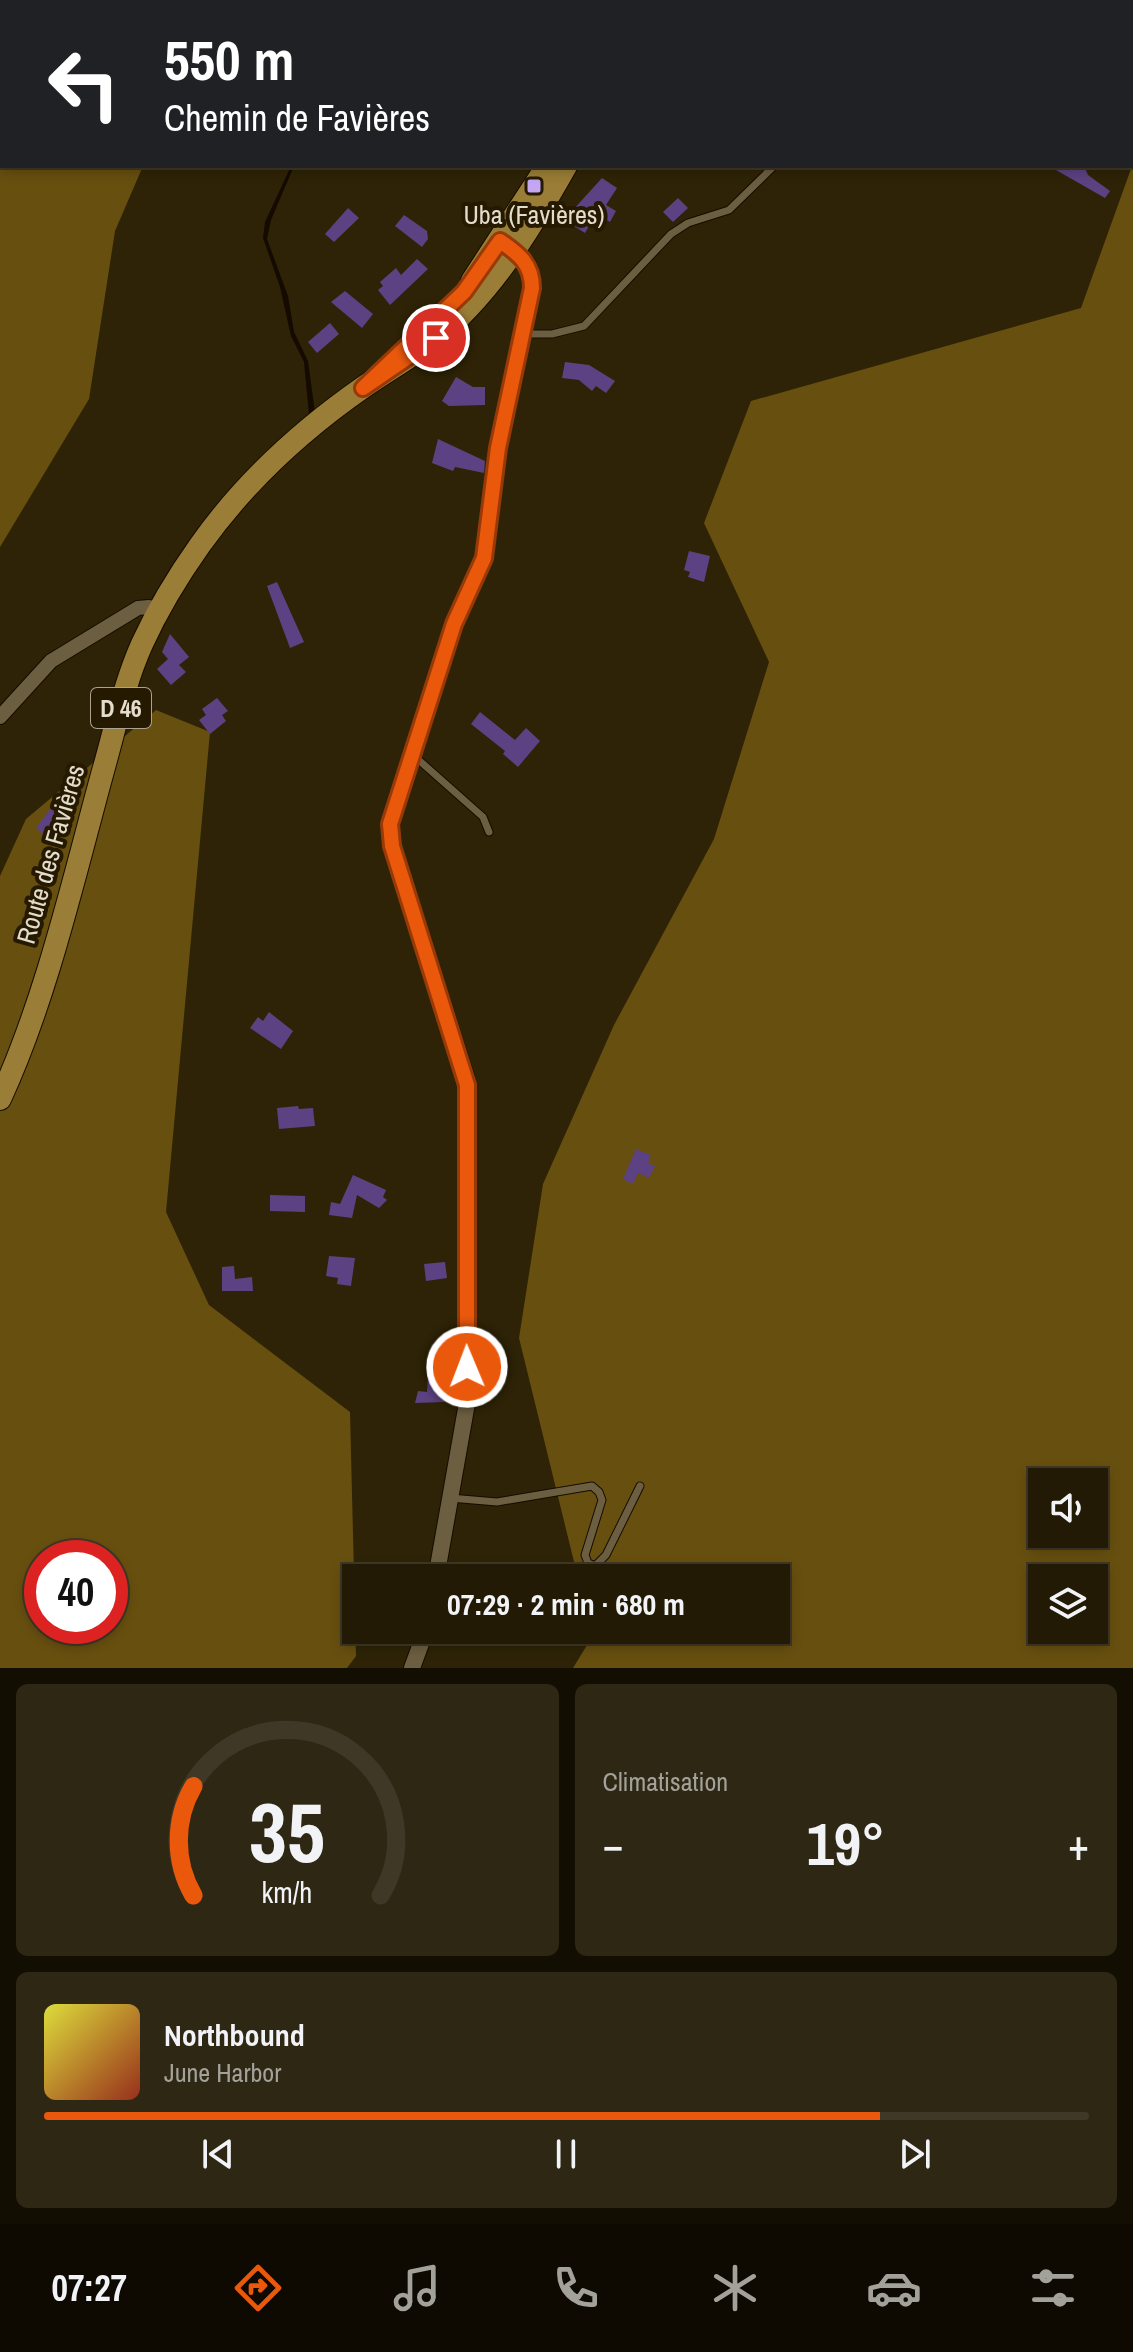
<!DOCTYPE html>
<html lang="fr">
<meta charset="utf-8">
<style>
body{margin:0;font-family:"Archivo Narrow",sans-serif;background:#2e2713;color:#f1f3f6;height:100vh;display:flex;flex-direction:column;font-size:30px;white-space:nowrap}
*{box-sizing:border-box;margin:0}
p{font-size:26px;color:#a2a19a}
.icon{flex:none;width:44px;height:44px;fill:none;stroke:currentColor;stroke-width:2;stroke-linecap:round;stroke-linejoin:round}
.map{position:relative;height:1668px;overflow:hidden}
.sheet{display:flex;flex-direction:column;gap:16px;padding:16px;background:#130e02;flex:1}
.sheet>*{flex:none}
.hud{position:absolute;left:0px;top:0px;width:1134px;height:168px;box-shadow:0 4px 12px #0003,0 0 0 2px #3f3826;background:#202124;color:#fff;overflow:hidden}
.tools{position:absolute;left:1028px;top:1468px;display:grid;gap:16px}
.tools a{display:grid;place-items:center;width:80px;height:80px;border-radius:0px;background:#221a04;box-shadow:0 4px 12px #0003,0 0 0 2px #3f3826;font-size:40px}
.speed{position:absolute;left:24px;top:1540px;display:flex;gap:16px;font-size:40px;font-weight:700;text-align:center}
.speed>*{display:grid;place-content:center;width:104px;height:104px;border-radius:50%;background:#221a04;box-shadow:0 4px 12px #0003,0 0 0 2px #3f3826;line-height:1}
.speed .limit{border:12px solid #d22;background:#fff;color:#111}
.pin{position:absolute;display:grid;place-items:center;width:68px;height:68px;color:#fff;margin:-34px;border:4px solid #fff;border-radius:50%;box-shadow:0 2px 8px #0007}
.me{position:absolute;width:88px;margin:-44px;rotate:359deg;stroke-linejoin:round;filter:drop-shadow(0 0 6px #0008)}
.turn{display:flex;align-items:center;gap:28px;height:168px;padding:0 32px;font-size:36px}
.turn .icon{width:104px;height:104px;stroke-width:2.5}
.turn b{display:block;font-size:56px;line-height:68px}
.big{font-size:60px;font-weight:800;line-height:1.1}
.sheet .tile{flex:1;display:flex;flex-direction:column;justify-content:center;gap:12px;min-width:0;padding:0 28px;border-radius:12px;background:#2e2713}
.sheet .dial{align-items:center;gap:0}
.dial svg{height:208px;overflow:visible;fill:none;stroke:#3f3826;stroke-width:7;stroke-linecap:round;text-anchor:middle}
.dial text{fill:#f1f3f6;stroke:none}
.song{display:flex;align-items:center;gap:24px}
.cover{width:96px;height:96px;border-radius:12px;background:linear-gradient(135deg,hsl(60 70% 55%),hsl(10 70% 35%))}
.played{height:8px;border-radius:4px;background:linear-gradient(90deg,#ea580c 80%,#3f3826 80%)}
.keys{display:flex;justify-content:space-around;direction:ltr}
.heat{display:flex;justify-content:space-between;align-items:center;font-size:44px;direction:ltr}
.sheet .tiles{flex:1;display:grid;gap:16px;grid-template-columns:1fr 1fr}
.tile:last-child{grid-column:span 2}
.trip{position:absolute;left:342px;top:1564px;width:448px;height:80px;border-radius:0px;background:#221a04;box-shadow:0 4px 12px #0003,0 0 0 2px #3f3826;font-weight:800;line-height:80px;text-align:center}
.tab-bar{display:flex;height:128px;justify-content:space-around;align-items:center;background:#0e0a02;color:#a2a19a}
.tab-bar .icon{width:56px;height:56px}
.tab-bar .selected{color:#ea580c}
.tab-bar b{font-size:36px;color:#f1f3f6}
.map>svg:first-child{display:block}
.forest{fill:#674f0f;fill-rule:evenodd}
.water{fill:#140a00}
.building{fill:#5c4282}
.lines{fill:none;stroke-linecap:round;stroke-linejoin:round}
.service-casing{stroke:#150c00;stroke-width:9}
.minor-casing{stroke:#150c00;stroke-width:16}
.tertiary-casing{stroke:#150c00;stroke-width:18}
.primary-casing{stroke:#150c00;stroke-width:24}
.service{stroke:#6c5e41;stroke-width:7}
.minor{stroke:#6c5e41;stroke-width:14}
.tertiary{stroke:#6c5e41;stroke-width:16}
.primary{stroke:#9a7d36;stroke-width:22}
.route-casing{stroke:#983908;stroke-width:20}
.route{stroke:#ea580c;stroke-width:14}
.poi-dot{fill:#c3a7f2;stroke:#251900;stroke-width:3}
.labels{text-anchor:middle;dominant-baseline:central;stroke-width:8;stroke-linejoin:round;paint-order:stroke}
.shield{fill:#251900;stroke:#aba28f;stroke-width:2}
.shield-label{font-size:24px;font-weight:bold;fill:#e4dccc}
.poi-label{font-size:26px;fill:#e4dccc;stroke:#251900}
.street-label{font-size:26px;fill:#e4dccc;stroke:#251900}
</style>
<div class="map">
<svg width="1133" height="1668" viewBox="0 0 1133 1668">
<rect width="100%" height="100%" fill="#2e2306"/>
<g class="forest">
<polygon points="0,0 279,0 2,2 2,166 143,166 115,231 89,399 0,547"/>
<path d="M900,0H1133V1668H573L592,1637L591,1630H776V1578H578L519,1338L543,1184L614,1025L714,839L769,662L704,523L751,401L1081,308L1132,166V2ZM1042,1482H1094V1534H1042ZM1042,1578H1094V1630H1042Z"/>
<path d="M156,710L210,732L166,1212L209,1305L350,1412L356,1656L347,1668H0V876L26,819ZM42,1558H110V1626H42Z"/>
</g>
<polygon class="water" points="291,166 294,166 271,220 267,239 288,296 294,332 308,361 316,420 310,425 304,362 291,336 280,287 263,238 265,222"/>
<g class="building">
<polygon points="1049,166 1084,166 1088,175 1110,191 1105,198"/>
<polygon points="602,178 617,188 606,205 616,211 610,222 596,214 585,233 569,223 576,213 572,211"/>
<polygon points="678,198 688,208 673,222 663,212"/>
<polygon points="348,208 359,218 334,242 325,234"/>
<polygon points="404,215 427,231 428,239 422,247 395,226"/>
<polygon points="417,259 428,269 390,305 378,290 383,286 380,282 396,268 401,275"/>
<polygon points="345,291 373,314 362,328 331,302"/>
<polygon points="330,323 339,334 317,353 308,342"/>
<polygon points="565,362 589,365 615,381 606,393 596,386 592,391 579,380 562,378"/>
<polygon points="456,377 473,387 485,387 485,405 449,406 442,401"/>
<polygon points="438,439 485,461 484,473 455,467 453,471 432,463"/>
<polygon points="689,551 710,556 704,582 688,577 690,572 684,570"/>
<polygon points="277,582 304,642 290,648 267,586"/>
<polygon points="170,634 189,657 179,665 186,672 171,685 157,669 168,659 162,652"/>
<polygon points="217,698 228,711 222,715 226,721 210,734 199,720 206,715 202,709"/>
<polygon points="480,712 515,740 526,728 540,741 518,767 503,754 505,751 471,724"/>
<polygon points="51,808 61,817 58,822 63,826 50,840 36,828"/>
<polygon points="269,1012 293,1031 281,1049 250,1028 258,1017 263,1021"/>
<polygon points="298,1106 299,1109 313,1108 315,1126 279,1129 277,1108"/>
<polygon points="636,1149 651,1155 648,1163 655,1166 649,1178 638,1173 633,1184 623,1179"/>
<polygon points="353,1175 386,1190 383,1197 387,1200 379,1208 357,1195 352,1218 329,1215 331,1202 340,1204"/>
<polygon points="270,1195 305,1196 305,1212 270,1211"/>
<polygon points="329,1256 355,1258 351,1286 337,1284 338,1278 326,1276"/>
<polygon points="445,1262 447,1278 426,1281 424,1264"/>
<polygon points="234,1266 235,1279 252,1277 253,1291 222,1291 222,1267"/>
<polygon points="428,1374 446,1376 444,1402 415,1403 418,1391 427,1392"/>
</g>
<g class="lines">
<g class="service-casing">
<g id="service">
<polyline points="524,334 552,334 584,326 671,234 688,223 729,210 774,166"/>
<polyline points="413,755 483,817 489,832"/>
<polyline points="450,1498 497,1502 592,1486 599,1492 602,1500 585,1555 588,1563 595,1566 606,1555 640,1486"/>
</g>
</g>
<g class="minor-casing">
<g id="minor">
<polyline points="827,0 828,2"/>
<polyline points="916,2 918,0"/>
<polyline points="0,717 51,661 138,608 149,607 158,611"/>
</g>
</g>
<g class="tertiary-casing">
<g id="tertiary">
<polyline points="436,1578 467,1403 468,1093 466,1077 392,846 390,824 454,624 484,558 498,448 532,288 528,265 506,246"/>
<polyline points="412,1668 426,1630"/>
</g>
</g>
<g class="primary-casing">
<g id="primary">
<polyline points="659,2 660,0"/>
<polyline points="472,281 547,166"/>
<path d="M0,1099C46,1000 74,877 103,771C115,729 124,684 142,644C158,609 178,576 200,545C244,483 303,429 365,386C388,370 413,356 435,339C491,294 531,228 566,166"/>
</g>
</g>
<use href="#service" class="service"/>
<use href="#minor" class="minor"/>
<use href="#tertiary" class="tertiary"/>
<use href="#primary" class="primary"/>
</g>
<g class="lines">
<g class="route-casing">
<path id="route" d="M436,338L363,388L464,292L500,241C519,254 532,264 532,288L498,448L484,558L454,624L390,824L392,846L467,1085V1367"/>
</g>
<use href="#route" class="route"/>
</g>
<rect class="poi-dot" x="526" y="178" width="16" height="16" rx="4"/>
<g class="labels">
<rect class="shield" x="91" y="688" width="60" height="40" rx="6"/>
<g class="shield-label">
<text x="121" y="708">D 46</text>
</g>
<g class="poi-label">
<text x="534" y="214">Uba (Favières)</text>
</g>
<g class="street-label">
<text transform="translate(50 854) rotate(-74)">Route des Favières</text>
</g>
</g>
</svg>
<div class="tools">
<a><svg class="icon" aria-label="sound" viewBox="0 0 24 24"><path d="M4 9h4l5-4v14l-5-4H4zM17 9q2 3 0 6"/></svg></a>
<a><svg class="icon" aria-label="layers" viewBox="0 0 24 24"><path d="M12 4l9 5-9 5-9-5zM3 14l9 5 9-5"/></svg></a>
</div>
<div class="speed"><div class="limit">40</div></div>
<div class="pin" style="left:436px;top:338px;background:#d93025"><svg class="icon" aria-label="arrive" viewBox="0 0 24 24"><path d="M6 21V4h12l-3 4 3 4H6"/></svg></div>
<svg class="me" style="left:467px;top:1367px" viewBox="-20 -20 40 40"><circle r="17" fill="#ea580c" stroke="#fff" stroke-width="3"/><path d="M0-11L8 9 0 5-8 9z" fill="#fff"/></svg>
<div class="trip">07:29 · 2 min · 680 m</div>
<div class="hud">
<div class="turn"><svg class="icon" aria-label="left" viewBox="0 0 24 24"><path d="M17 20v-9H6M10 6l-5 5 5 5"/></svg><div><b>550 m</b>Chemin de Favières</div></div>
</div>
</div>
<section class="sheet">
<div class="tiles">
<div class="tile dial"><svg viewBox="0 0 100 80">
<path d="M14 69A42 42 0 1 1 86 69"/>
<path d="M14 69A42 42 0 0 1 14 27" stroke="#ea580c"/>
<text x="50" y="56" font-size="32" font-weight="700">35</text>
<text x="50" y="72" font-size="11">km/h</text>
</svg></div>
<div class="tile"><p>Climatisation</p>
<div class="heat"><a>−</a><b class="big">19°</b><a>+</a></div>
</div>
<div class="tile">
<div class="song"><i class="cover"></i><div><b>Northbound</b><p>June Harbor</p></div></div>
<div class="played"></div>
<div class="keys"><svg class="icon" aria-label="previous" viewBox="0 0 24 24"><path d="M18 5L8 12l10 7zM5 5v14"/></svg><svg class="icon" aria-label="pause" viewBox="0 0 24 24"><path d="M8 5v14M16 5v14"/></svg><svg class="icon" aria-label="next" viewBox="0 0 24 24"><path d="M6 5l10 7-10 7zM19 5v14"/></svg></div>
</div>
</div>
</section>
<nav class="tab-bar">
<b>07:27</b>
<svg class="icon selected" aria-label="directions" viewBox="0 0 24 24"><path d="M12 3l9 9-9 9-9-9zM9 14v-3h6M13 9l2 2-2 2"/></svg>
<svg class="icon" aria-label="music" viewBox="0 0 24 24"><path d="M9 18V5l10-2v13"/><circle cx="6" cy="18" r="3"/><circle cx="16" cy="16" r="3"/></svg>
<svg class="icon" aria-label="phone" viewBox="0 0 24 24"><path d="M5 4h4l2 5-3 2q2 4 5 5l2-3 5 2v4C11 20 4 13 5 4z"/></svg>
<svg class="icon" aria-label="climate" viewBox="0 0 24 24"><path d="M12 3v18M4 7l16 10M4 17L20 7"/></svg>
<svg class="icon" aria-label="car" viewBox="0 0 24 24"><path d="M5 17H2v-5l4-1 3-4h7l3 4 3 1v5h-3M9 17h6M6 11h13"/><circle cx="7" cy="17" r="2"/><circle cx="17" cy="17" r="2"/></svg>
<svg class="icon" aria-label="filters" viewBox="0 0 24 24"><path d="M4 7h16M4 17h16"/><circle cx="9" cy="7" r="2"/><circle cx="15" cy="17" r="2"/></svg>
</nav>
